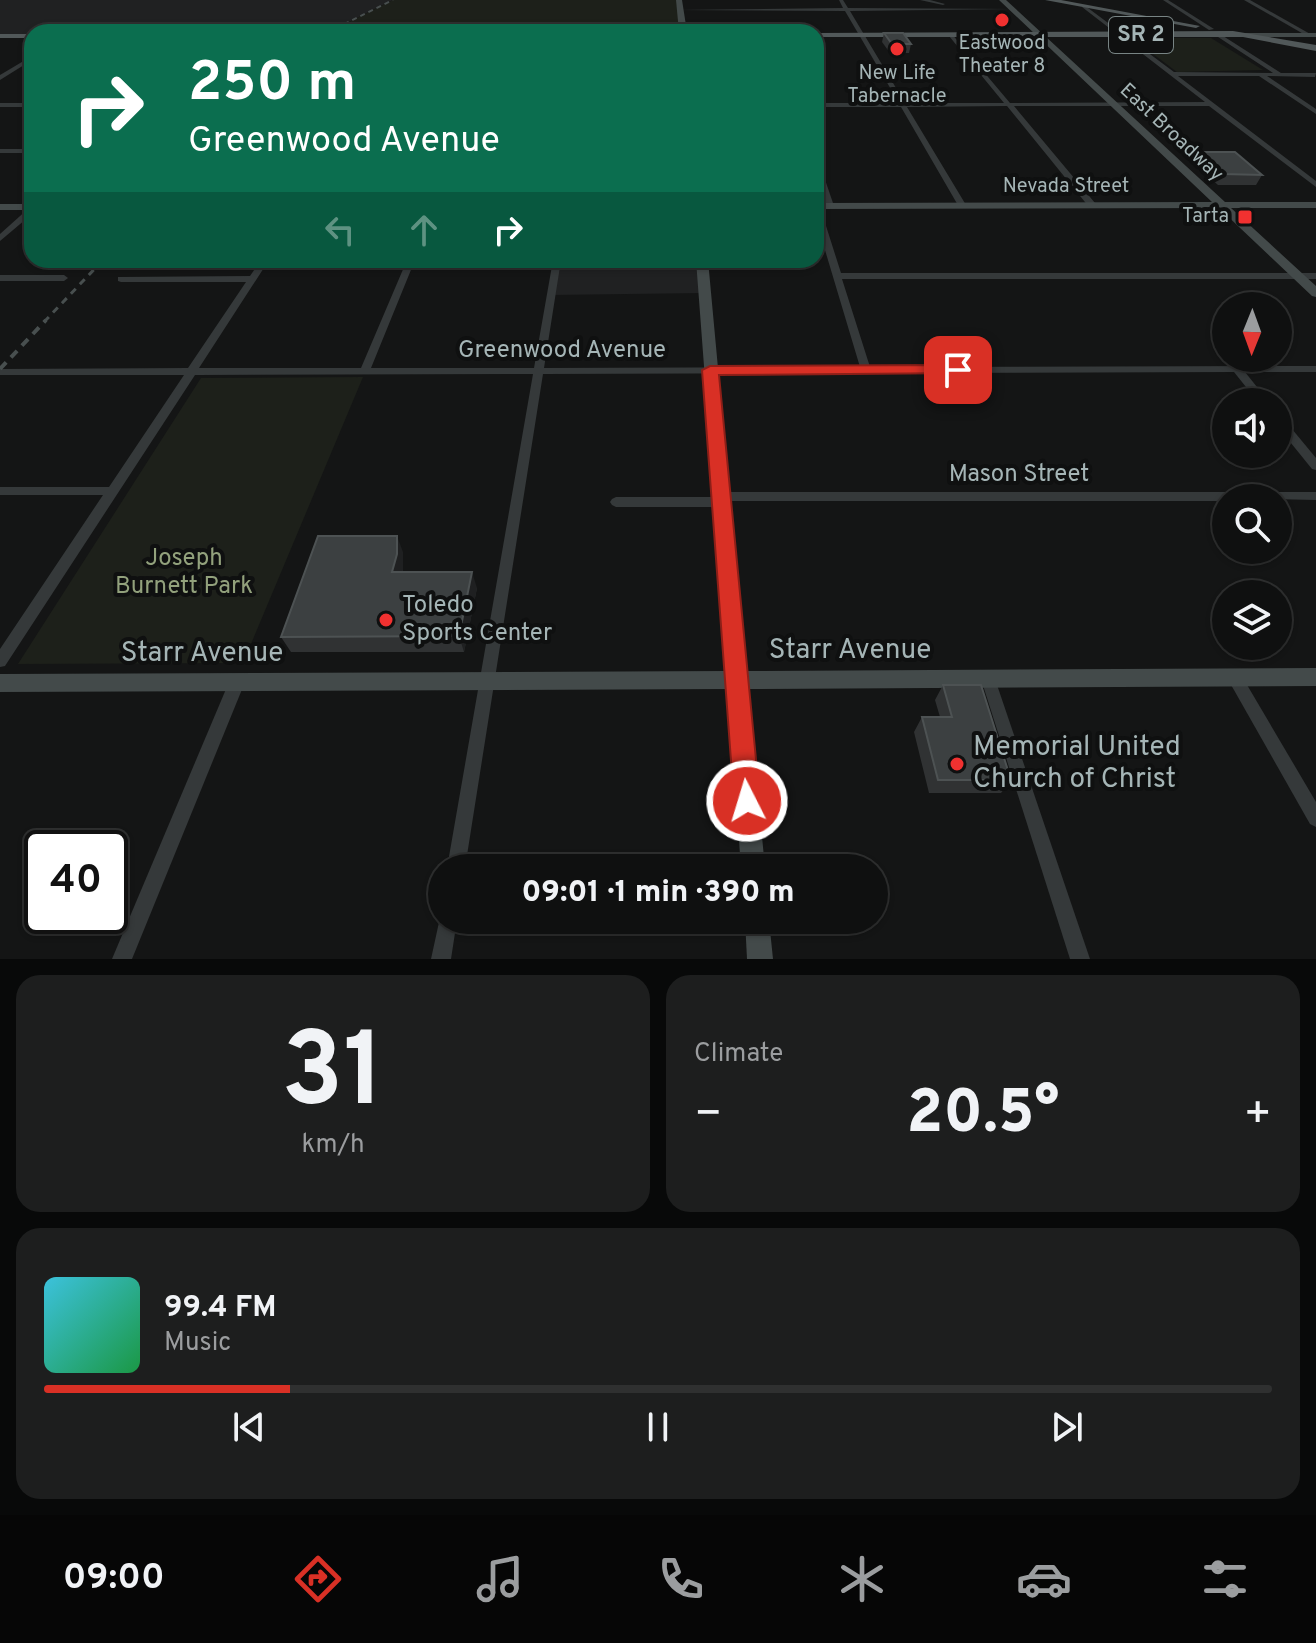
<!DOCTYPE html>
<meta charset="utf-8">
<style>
body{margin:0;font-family:Overpass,sans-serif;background:#1d1e1e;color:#f1f3f6;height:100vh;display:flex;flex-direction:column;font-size:30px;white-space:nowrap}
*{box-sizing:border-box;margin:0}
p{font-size:26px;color:#9b9d9f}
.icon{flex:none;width:44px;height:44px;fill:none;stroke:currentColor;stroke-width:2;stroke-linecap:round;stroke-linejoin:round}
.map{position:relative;height:959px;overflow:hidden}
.sheet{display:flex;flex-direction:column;gap:16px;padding:16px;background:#080909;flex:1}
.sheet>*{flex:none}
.top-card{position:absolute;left:24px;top:24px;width:800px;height:244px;border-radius:24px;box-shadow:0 2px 6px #0004,0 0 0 2px #2f3030;background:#0b6e4f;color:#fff;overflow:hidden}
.needle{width:52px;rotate:181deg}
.tools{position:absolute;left:1212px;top:292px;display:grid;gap:16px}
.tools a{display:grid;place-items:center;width:80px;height:80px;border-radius:50%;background:#0f1010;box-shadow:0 2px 6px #0004,0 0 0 2px #2f3030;font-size:40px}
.speed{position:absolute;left:24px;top:830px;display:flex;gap:16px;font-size:40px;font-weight:700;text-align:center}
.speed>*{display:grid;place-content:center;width:104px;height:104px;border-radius:50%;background:#0f1010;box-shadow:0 2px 6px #0004,0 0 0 2px #2f3030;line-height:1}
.speed .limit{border:4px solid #111;border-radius:12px;background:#fff;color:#111}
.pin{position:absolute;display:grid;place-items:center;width:68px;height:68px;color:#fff;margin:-34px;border-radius:16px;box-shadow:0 4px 12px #0006}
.me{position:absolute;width:88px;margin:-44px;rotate:355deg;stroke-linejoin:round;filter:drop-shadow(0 0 6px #0008)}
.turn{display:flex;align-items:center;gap:28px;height:168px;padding:0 32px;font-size:36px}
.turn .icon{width:104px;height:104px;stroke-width:2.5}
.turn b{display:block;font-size:56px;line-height:68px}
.lanes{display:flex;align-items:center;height:76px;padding:0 32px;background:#0003;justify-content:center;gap:40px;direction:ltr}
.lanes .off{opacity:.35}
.big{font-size:60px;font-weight:800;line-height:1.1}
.sheet .tile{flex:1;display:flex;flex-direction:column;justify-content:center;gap:12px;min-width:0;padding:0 28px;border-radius:24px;background:#1d1e1e}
.sheet .dial{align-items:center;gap:0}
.dial b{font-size:104px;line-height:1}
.song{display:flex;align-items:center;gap:24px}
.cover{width:96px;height:96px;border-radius:12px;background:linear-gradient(135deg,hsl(190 70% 55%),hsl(140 70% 35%))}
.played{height:8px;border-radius:4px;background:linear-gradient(90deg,#d93025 20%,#2f3030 20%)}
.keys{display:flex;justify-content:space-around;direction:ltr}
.heat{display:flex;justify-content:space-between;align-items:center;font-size:44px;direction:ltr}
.sheet .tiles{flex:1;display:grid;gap:16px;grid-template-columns:1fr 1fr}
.tile:last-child{grid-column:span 2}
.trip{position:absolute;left:428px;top:854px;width:460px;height:80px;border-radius:40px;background:#0f1010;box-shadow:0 2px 6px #0004,0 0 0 2px #2f3030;font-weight:800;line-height:80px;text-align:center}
.menu{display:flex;height:128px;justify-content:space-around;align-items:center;background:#060606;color:#9b9d9f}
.menu .icon{width:56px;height:56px}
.menu .current{color:#d93025}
.menu b{font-size:36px;color:#f1f3f6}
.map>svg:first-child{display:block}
.built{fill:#202122}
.green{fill:#1d201a}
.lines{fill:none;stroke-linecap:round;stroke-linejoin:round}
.street{fill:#35393a;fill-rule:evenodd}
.secondary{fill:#434a4a;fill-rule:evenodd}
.primary{fill:#515859;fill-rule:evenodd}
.rail-far2{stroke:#484f4f;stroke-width:2;stroke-dasharray:5 4;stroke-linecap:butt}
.rail-far1{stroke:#484f4f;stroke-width:3;stroke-dasharray:7 6;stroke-linecap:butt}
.rail{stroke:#484f4f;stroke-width:4;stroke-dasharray:9 7;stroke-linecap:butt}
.wall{fill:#303233}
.shaded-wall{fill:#1f2021}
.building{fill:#3c4041;stroke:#4d5253;stroke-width:2}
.route{fill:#d93025;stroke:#8d1f18;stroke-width:2}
.poi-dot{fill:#f13130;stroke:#0f1010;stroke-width:3}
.labels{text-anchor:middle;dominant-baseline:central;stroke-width:8;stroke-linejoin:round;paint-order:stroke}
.far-poi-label{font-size:20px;fill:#a5b5b6;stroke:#0f1010}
.far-street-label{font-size:20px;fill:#a5b5b6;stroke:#0f1010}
.shield{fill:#0f1010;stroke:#788484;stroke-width:2}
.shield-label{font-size:22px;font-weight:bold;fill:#a5b5b6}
.street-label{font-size:24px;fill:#a5b5b6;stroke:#0f1010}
.park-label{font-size:24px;fill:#92a17c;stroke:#0f1010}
.poi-label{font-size:24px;fill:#a5b5b6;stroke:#0f1010;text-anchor:start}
.near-street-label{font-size:28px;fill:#a5b5b6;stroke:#0f1010}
.near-poi-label{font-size:28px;fill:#a5b5b6;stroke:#0f1010;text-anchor:start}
</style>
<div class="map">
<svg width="1316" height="959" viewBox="0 0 1316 959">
<rect width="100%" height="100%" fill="#141515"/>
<g class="built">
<polygon points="0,0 393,0 329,32 32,32 32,36 0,36"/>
<polygon points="557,260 702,260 704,293 551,295"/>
</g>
<g class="green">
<polygon points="393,0 679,0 683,32 329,32"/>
<polygon points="1132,38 1211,38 1263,70 1177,72"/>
<polygon points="363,377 243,663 18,664 201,378"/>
</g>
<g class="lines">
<g class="street">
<polygon points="839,0 843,0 848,8 1014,9 850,11 905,103 1004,103 949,36 951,33 1010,103 1205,102 1082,7 1084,5 1174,72 1273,73 1215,35 1220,34 1281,73 1316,73 1315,77 1267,76 1316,109 1316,114 1259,76 1178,76 1316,181 1316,187 1209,106 1014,106 1095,203 1096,205 1092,207 1089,207 1007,106 907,107 966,205 959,207 901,107 816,107 816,103 899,103 845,11 677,10 843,8"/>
<polygon points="920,0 930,0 945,4 943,5"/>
<polygon points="1163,0 1168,0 1214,29 1209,30"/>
<polygon points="1244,0 1250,0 1312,35 1307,36"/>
<polygon points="32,56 32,60 0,80 0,75"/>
<rect x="0" y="103" width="32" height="4"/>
<rect x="0" y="149" width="32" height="4"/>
<polygon points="816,163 820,165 834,206 833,208 826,206 816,176"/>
<polygon points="816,205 820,207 841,273 1316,273 1316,279 842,279 870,367 1316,366 1316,372 1245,372 1269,402 1258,402 1234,372 543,374 465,868 447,868 533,374 195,375 5,666 0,667 0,649 103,495 0,495 0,487 109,487 184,375 0,375 0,369 188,368 246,282 121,282 118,281 118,277 250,276 261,260 269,260 199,368 361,368 407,260 415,260 371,368 534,368 553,260 561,260 544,368 860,367 816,220"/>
<polygon points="29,208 32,208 32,214 0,241 0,234"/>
<polygon points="0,275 64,275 68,278 64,281 0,281"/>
<polygon points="1278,416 1282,417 1316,458 1316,470 1312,469 1278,427"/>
<polygon points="723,492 1316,492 1316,500 1226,498 1226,501 729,501 727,505 723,507 616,507 612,505 610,502 612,499 616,497 717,497 719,494"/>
<polygon points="1235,671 1240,673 1316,802 1316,827 1310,824 1230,683 1228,678 1230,673"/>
<polygon points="988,672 993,674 995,679 1090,959 1070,959 981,679 983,674"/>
<polygon points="237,675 242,677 245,682 132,959 112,959 229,682 232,677"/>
<polygon points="441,913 442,920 457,920 451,959 431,959"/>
</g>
<g class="secondary">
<polygon points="676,0 682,0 687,32 679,32"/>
<polygon points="999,0 1006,0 1225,202 1316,202 1316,208 1231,208 1316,286 1316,297 1312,296 1219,208 816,209 816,203 1212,202"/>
<polygon points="1239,33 1316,33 1316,37 1242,37"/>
<rect x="0" y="204" width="32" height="6"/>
<polygon points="696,260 708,260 746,671 1316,668 1316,686 748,689 765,868 741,868 728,689 0,692 0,674 727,671"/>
<polygon points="745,920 769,920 773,959 747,959"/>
</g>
<g class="primary">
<polygon points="1045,0 1061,0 1200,26 1196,28"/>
<polygon points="1233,31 1316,45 1316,51 1243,37 816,37 816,33"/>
<rect x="0" y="34" width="32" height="4"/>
</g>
<polyline class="rail-far2" points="328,32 393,0"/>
<polyline class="rail-far1" points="44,322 103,260"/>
<polyline class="rail" points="0,369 46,320"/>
</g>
<g class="wall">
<polygon points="884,33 911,44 909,53 890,53 882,42"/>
<polygon points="1198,152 1262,175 1256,185 1218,185 1193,163"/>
<polygon points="403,552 403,572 477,588 464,652 291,652 281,637"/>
<polygon points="943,685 1011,780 1001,793 929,793 914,732 922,717 940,717 935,700"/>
</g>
<g class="shaded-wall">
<polygon points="397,536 403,552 403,570 398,588 392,572"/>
<polygon points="472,572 477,588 464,652 459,636"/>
</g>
<g class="building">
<polygon points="884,33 903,33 911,44 892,44"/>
<polygon points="1198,152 1235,152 1262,175 1223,174"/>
<polygon points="318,536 397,536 397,554 392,572 472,572 459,636 281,637"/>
<polygon points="943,685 981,685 1011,780 938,780 922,717 952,717"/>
</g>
<polygon class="route" points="958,365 966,370 964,373 719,375 760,801 756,810 747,814 738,810 734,801 702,370 710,366"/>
<g class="poi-dot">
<circle cx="1002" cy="20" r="8"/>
<circle cx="897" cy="49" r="8"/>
<rect x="1237" y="209" width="16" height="16" rx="4"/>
<circle cx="386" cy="620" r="8"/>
<circle cx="957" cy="764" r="8"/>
</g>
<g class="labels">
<g class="far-poi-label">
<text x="1002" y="44">Eastwood<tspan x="1002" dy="23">Theater 8</tspan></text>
<text x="897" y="74">New Life<tspan x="897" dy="23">Tabernacle</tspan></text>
<text x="1229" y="217" text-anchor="end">Tarta</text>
</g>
<g class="far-street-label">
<text transform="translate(1171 133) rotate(43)">East Broadway</text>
<text x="1066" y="187">Nevada Street</text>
</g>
<rect class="shield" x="1109" y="17" width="64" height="36" rx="6"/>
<g class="shield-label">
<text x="1141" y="35">SR 2</text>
</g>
<g class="street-label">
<text x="562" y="351">Greenwood Avenue</text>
<text x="1019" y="475">Mason Street</text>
</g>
<g class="park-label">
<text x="184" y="559">Joseph<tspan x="184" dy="28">Burnett Park</tspan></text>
</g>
<g class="poi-label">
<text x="402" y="606">Toledo<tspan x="402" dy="28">Sports Center</tspan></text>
</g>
<g class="near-street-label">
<text x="850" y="651">Starr Avenue</text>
<text x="202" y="654">Starr Avenue</text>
</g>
<g class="near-poi-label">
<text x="973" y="748">Memorial United<tspan x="973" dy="32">Church of Christ</tspan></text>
</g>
</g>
</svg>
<div class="tools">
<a><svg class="needle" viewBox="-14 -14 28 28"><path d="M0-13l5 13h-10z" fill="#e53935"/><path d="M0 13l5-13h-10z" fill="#9b9d9f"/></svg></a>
<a><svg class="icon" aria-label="sound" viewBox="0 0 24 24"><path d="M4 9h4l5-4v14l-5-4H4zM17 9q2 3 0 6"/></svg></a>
<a><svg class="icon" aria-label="search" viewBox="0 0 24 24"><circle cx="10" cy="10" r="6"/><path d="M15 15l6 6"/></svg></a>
<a><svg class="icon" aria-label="layers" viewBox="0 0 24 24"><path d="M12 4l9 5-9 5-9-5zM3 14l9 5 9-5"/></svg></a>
</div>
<div class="speed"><div class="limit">40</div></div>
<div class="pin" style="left:958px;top:370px;background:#d93025"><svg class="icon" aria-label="arrive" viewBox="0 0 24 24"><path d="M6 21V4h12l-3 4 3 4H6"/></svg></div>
<svg class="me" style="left:747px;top:801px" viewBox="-20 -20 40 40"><circle r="17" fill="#d93025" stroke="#fff" stroke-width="3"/><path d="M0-11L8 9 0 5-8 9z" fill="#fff"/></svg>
<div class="trip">09:01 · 1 min · 390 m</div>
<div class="top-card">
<div class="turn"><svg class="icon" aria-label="right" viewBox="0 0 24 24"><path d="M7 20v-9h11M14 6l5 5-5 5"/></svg><div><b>250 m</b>Greenwood Avenue</div></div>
<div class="lanes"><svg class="icon off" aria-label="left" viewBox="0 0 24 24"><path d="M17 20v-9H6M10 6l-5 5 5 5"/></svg><svg class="icon off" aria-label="ahead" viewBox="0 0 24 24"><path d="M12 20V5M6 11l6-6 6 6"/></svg><svg class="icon" aria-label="right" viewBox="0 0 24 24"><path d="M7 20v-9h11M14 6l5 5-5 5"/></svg></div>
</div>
</div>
<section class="sheet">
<div class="tiles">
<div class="tile dial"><b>31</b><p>km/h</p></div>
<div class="tile"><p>Climate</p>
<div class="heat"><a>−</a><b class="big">20.5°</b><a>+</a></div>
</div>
<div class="tile">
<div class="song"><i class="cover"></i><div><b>99.4 FM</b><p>Music</p></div></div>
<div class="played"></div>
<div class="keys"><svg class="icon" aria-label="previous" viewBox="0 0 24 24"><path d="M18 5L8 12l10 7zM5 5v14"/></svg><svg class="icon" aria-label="pause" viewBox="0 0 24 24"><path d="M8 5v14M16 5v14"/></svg><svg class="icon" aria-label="next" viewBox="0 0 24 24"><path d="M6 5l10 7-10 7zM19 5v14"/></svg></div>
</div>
</div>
</section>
<nav class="menu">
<b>09:00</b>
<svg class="icon current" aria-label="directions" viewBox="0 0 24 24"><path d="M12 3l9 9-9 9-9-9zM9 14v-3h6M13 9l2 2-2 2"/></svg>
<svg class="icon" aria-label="music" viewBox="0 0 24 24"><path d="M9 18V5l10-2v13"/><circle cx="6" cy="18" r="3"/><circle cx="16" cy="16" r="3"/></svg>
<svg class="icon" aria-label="phone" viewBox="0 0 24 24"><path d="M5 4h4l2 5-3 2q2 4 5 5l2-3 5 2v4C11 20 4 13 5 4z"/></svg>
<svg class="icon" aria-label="climate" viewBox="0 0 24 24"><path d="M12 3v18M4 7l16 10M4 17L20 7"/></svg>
<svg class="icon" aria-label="car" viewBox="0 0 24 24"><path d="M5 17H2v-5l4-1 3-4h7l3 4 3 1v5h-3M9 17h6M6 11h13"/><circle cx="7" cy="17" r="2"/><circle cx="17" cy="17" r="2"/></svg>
<svg class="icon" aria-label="filters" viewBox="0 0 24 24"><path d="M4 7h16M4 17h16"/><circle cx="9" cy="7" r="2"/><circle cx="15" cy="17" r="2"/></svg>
</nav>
